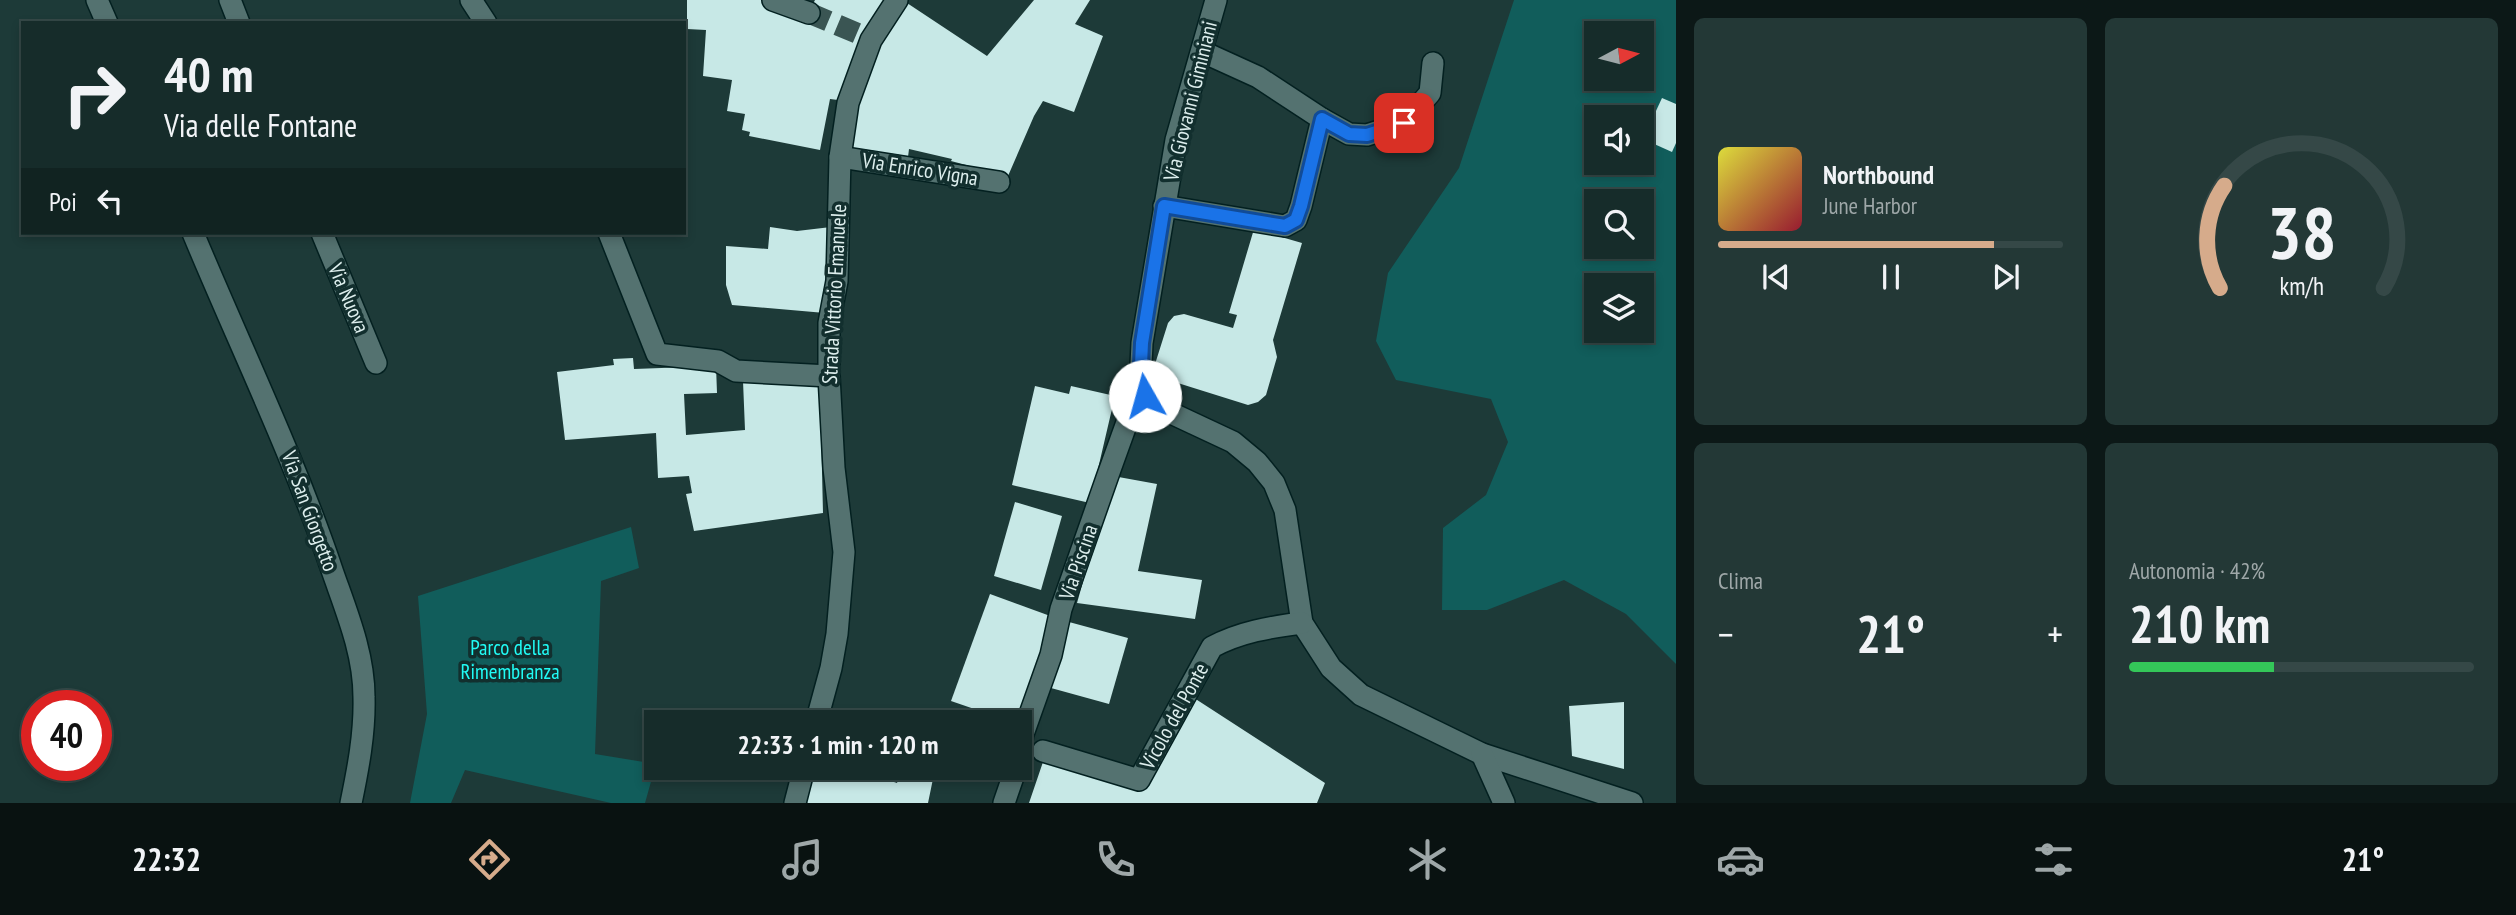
<!DOCTYPE html>
<html lang="it">
<meta charset="utf-8">
<style>
body{margin:0;font-family:"PT Sans Narrow",sans-serif;background:#233836;color:#f1f3f6;height:100vh;display:flex;flex-direction:column;font-size:26px;white-space:nowrap}
*{box-sizing:border-box;margin:0}
p{font-size:23px;color:#9ea7a8}
.icon{flex:none;width:38px;height:38px;fill:none;stroke:currentColor;stroke-width:2;stroke-linecap:round;stroke-linejoin:round}
.map{position:relative;flex:1;overflow:hidden}
.sheet{display:flex;flex-direction:column;gap:18px;padding:18px;background:#0c1817;width:840px}
.sheet>*{flex:none}
.banner{position:absolute;left:21px;top:21px;width:665px;height:214px;border-radius:0px;box-shadow:0 4px 10px #0003,0 0 0 2px #354847;background:#162c2a;color:#f1f3f6;overflow:hidden}
.needle{width:46px;rotate:83deg}
.tools{position:absolute;left:1584px;top:21px;display:grid;gap:14px}
.tools a{display:grid;place-items:center;width:70px;height:70px;border-radius:0px;background:#162c2a;box-shadow:0 4px 10px #0003,0 0 0 2px #354847;font-size:35px}
.speed{position:absolute;left:21px;top:690px;display:flex;gap:14px;font-size:35px;font-weight:700;text-align:center}
.speed>*{display:grid;place-content:center;width:91px;height:91px;border-radius:50%;background:#162c2a;box-shadow:0 4px 10px #0003,0 0 0 2px #354847;line-height:1}
.speed .limit{border:10px solid #d22;background:#fff;color:#111}
.pin{position:absolute;display:grid;place-items:center;width:60px;height:60px;color:#fff;margin:-30px;border-radius:14px;box-shadow:0 4px 10px #0006}
.me{position:absolute;width:77px;margin:-38px;rotate:353deg;stroke-linejoin:round;filter:drop-shadow(0 0 5px #0008)}
.turn{display:flex;align-items:center;gap:24px;height:147px;padding:0 28px;font-size:32px}
.turn .icon{width:91px;height:91px;stroke-width:2.5}
.turn b{display:block;font-size:49px;line-height:60px}
.then{display:flex;align-items:center;height:66px;padding:0 28px;background:#0003;gap:14px;font-size:26px}
.big{font-size:52px;font-weight:600;line-height:1.1}
.sheet .tile{flex:1;display:flex;flex-direction:column;justify-content:center;gap:10px;min-width:0;padding:0 24px;border-radius:10px;background:#233836}
.sheet .dial{align-items:center;gap:0}
.dial svg{height:182px;overflow:visible;fill:none;stroke:#354847;stroke-width:7;stroke-linecap:round;text-anchor:middle}
.dial text{fill:#f1f3f6;stroke:none}
.song{display:flex;align-items:center;gap:21px}
.cover{width:84px;height:84px;border-radius:10px;background:linear-gradient(135deg,hsl(60 70% 55%),hsl(350 70% 35%))}
.played{height:7px;border-radius:4px;background:linear-gradient(90deg,#d6ab8b 80%,#354847 80%)}
.keys{display:flex;justify-content:space-around;direction:ltr}
.heat{display:flex;justify-content:space-between;align-items:center;font-size:38px;direction:ltr}
.charge{height:10px;border-radius:5px;background:linear-gradient(90deg,#34c759 42%,#354847 0)}
.sheet .tiles{flex:1;display:grid;gap:18px;grid-template-columns:repeat(2,1fr)}
.trip{position:absolute;left:644px;top:710px;width:388px;height:70px;border-radius:0px;background:#162c2a;box-shadow:0 4px 10px #0003,0 0 0 2px #354847;font-weight:600;line-height:70px;text-align:center}
.dock{display:flex;height:112px;justify-content:space-around;align-items:center;background:#091211;color:#9ea7a8}
.dock .icon{width:49px;height:49px}
.dock .active{color:#d6ab8b}
.dock b{font-size:32px;color:#f1f3f6}
main{display:flex;flex:1;min-height:0}
.map>svg:first-child{display:block}
.green{fill:#115d5b;fill-rule:evenodd}
.building{fill:#c7e8e6}
.lines{fill:none;stroke-linecap:round;stroke-linejoin:round}
.minor-tunnel{stroke:#3a5553;stroke-width:21;stroke-dasharray:21 10;stroke-linecap:butt}
.minor-casing{stroke:#032020;stroke-width:24}
.minor{stroke:#547270;stroke-width:21}
.route-casing{stroke:#114b97;stroke-width:18}
.route{stroke:#1a73e8;stroke-width:12}
.labels{text-anchor:middle;dominant-baseline:central;stroke-width:7;stroke-linejoin:round;paint-order:stroke}
.street-label{font-size:21px;fill:#ddeeed;stroke:#122f2e}
.park-label{font-size:21px;fill:#21fbf5;stroke:#122f2e}
</style>
<main>
<div class="map">
<svg width="1676" height="803" viewBox="0 0 1676 803">
<rect width="100%" height="100%" fill="#1d3a38"/>
<g class="green">
<path d="M1514,0H1676V664L1626,614L1564,580L1487,610H1442L1443,528L1486,495L1508,442L1491,399L1396,380L1376,341L1388,273L1459,168ZM1596,33H1642V79H1596ZM1596,117H1642V163H1596ZM1596,201H1642V247H1596ZM1596,285H1642V331H1596Z"/>
<polygon points="631,527 639,568 601,581 595,754 656,764 645,803 611,803 465,770 451,803 410,803 427,714 418,596"/>
</g>
<g class="building">
<polygon points="687,0 761,0 807,16 815,0 891,0 838,100 830,99 820,150 749,136 750,132 742,130 745,114 727,111 732,80 703,76 706,30 687,29"/>
<polygon points="1034,0 1090,0 1075,24 1103,36 1074,112 1043,101 1034,116 1008,176 951,161 952,159 909,149 908,157 849,148 863,85 875,50 907,3 987,56"/>
<polygon points="1662,98 1676,104 1676,143 1672,152 1643,139"/>
<polygon points="770,227 797,231 831,227 825,313 732,305 726,285 726,246 768,249"/>
<polygon points="1254,229 1302,243 1273,340 1277,357 1266,395 1258,402 1248,405 1165,379 1157,370 1156,361 1168,323 1174,316 1184,314 1233,328 1237,315 1229,313"/>
<polygon points="633,358 634,369 716,366 717,393 684,394 686,435 745,430 743,381 820,387 823,513 694,531 686,494 692,493 689,476 658,478 656,433 565,440 557,372 614,365 613,359"/>
<polygon points="1035,386 1069,394 1071,386 1115,396 1090,503 1012,485"/>
<polygon points="1113,476 1157,484 1138,571 1202,580 1195,619 1077,603"/>
<polygon points="1015,502 1062,516 1041,590 994,576"/>
<polygon points="990,594 1053,617 1015,723 951,701"/>
<polygon points="1069,622 1128,638 1109,704 1051,688"/>
<polygon points="1191,696 1325,783 1317,803 1029,803 1044,759 1138,790"/>
<polygon points="1624,702 1624,769 1572,756 1569,706"/>
<polygon points="814,768 852,768 897,783 901,772 934,774 928,803 808,803 801,800"/>
</g>
<g class="lines">
<polyline class="minor-tunnel" points="809,13 866,37"/>
<g class="minor-casing">
<g id="minor">
<polyline points="97,0 107,23"/>
<polyline points="230,0 239,23"/>
<polyline points="471,0 486,23"/>
<polyline points="773,0 809,13"/>
<polyline points="1216,0 1176,140 1142,343 1141,365 1145,396 1171,413 1233,442 1257,462 1274,483 1285,510 1302,623 1331,668 1361,695 1482,754 1632,803"/>
<polyline points="1322,119 1349,134 1367,135 1404,123 1430,93 1433,63"/>
<polyline points="840,157 999,182"/>
<polyline points="1164,206 1285,226 1296,220 1301,206 1322,119 1258,77 1203,52"/>
<path d="M193,233C240,346 294,457 333,573C347,613 364,654 364,697C365,733 358,769 351,803"/>
<polyline points="322,233 376,363"/>
<polyline points="609,233 657,354 718,361 736,371 829,376"/>
<polyline points="816,723 831,668 837,634 844,552 834,468 829,376 829,323 837,281 840,157 848,103 871,40 897,0"/>
<polyline points="1020,751 1023,734 1051,655 1061,609 1108,475 1130,414 1145,396"/>
<path d="M1043,751L1139,780L1212,647C1240,632 1270,627 1302,623"/>
<polyline points="1482,754 1504,803"/>
<polyline points="795,803 804,768"/>
<polyline points="1004,803 1016,768"/>
</g>
</g>
<use href="#minor" class="minor"/>
</g>
<g class="lines">
<g class="route-casing">
<polyline id="route" points="1145,396 1141,365 1142,343 1164,206 1285,226 1296,220 1301,206 1322,119 1349,134 1367,135 1404,123"/>
</g>
<use href="#route" class="route"/>
</g>
<g class="labels">
<g class="street-label">
<text transform="translate(1190 101) rotate(-76)">Via Giovanni Giminiani</text>
<text transform="translate(920 169) rotate(9)">Via Enrico Vigna</text>
<text transform="translate(834 294) rotate(-87)">Strada Vittorio Emanuele</text>
<text transform="translate(349 298) rotate(67)">Via Nuova</text>
<text transform="translate(310 511) rotate(70)">Via San Giorgetto</text>
<text transform="translate(1078 562) rotate(-71)">Via Piscina</text>
<text transform="translate(1174 716) rotate(-61)">Vicolo del Ponte</text>
</g>
<g class="park-label">
<text x="510" y="647">Parco della<tspan x="510" dy="24">Rimembranza</tspan></text>
</g>
</g>
</svg>
<div class="tools">
<a><svg class="needle" viewBox="-14 -14 28 28"><path d="M0-13l5 13h-10z" fill="#e53935"/><path d="M0 13l5-13h-10z" fill="#9ea7a8"/></svg></a>
<a><svg class="icon" aria-label="sound" viewBox="0 0 24 24"><path d="M4 9h4l5-4v14l-5-4H4zM17 9q2 3 0 6"/></svg></a>
<a><svg class="icon" aria-label="search" viewBox="0 0 24 24"><circle cx="10" cy="10" r="6"/><path d="M15 15l6 6"/></svg></a>
<a><svg class="icon" aria-label="layers" viewBox="0 0 24 24"><path d="M12 4l9 5-9 5-9-5zM3 14l9 5 9-5"/></svg></a>
</div>
<div class="speed"><div class="limit">40</div></div>
<div class="pin" style="left:1404px;top:123px;background:#d93025"><svg class="icon" aria-label="arrive" viewBox="0 0 24 24"><path d="M6 21V4h12l-3 4 3 4H6"/></svg></div>
<svg class="me" style="left:1145px;top:396px" viewBox="-20 -20 40 40"><circle r="19" fill="#fff"/><path d="M0-13L10 11 0 6-10 11z" fill="#1a73e8"/></svg>
<div class="trip">22:33 · 1 min · 120 m</div>
<div class="banner">
<div class="turn"><svg class="icon" aria-label="right" viewBox="0 0 24 24"><path d="M7 20v-9h11M14 6l5 5-5 5"/></svg><div><b>40 m</b>Via delle Fontane</div></div>
<div class="then">Poi<svg class="icon" aria-label="left" viewBox="0 0 24 24"><path d="M17 20v-9H6M10 6l-5 5 5 5"/></svg></div>
</div>
</div>
<section class="sheet">
<div class="tiles">
<div class="tile">
<div class="song"><i class="cover"></i><div><b>Northbound</b><p>June Harbor</p></div></div>
<div class="played"></div>
<div class="keys"><svg class="icon" aria-label="previous" viewBox="0 0 24 24"><path d="M18 5L8 12l10 7zM5 5v14"/></svg><svg class="icon" aria-label="pause" viewBox="0 0 24 24"><path d="M8 5v14M16 5v14"/></svg><svg class="icon" aria-label="next" viewBox="0 0 24 24"><path d="M6 5l10 7-10 7zM19 5v14"/></svg></div>
</div>
<div class="tile dial"><svg viewBox="0 0 100 80">
<path d="M14 69A42 42 0 1 1 86 69"/>
<path d="M14 69A42 42 0 0 1 16 24" stroke="#d6ab8b"/>
<text x="50" y="56" font-size="32" font-weight="700">38</text>
<text x="50" y="72" font-size="11">km/h</text>
</svg></div>
<div class="tile"><p>Clima</p>
<div class="heat"><a>−</a><b class="big">21°</b><a>+</a></div>
</div>
<div class="tile"><p>Autonomia · 42%</p><b class="big">210 km</b><div class="charge"></div></div>
</div>
</section>
</main>
<nav class="dock">
<b>22:32</b>
<svg class="icon active" aria-label="directions" viewBox="0 0 24 24"><path d="M12 3l9 9-9 9-9-9zM9 14v-3h6M13 9l2 2-2 2"/></svg>
<svg class="icon" aria-label="music" viewBox="0 0 24 24"><path d="M9 18V5l10-2v13"/><circle cx="6" cy="18" r="3"/><circle cx="16" cy="16" r="3"/></svg>
<svg class="icon" aria-label="phone" viewBox="0 0 24 24"><path d="M5 4h4l2 5-3 2q2 4 5 5l2-3 5 2v4C11 20 4 13 5 4z"/></svg>
<svg class="icon" aria-label="climate" viewBox="0 0 24 24"><path d="M12 3v18M4 7l16 10M4 17L20 7"/></svg>
<svg class="icon" aria-label="car" viewBox="0 0 24 24"><path d="M5 17H2v-5l4-1 3-4h7l3 4 3 1v5h-3M9 17h6M6 11h13"/><circle cx="7" cy="17" r="2"/><circle cx="17" cy="17" r="2"/></svg>
<svg class="icon" aria-label="filters" viewBox="0 0 24 24"><path d="M4 7h16M4 17h16"/><circle cx="9" cy="7" r="2"/><circle cx="15" cy="17" r="2"/></svg>
<b>21°</b>
</nav>
